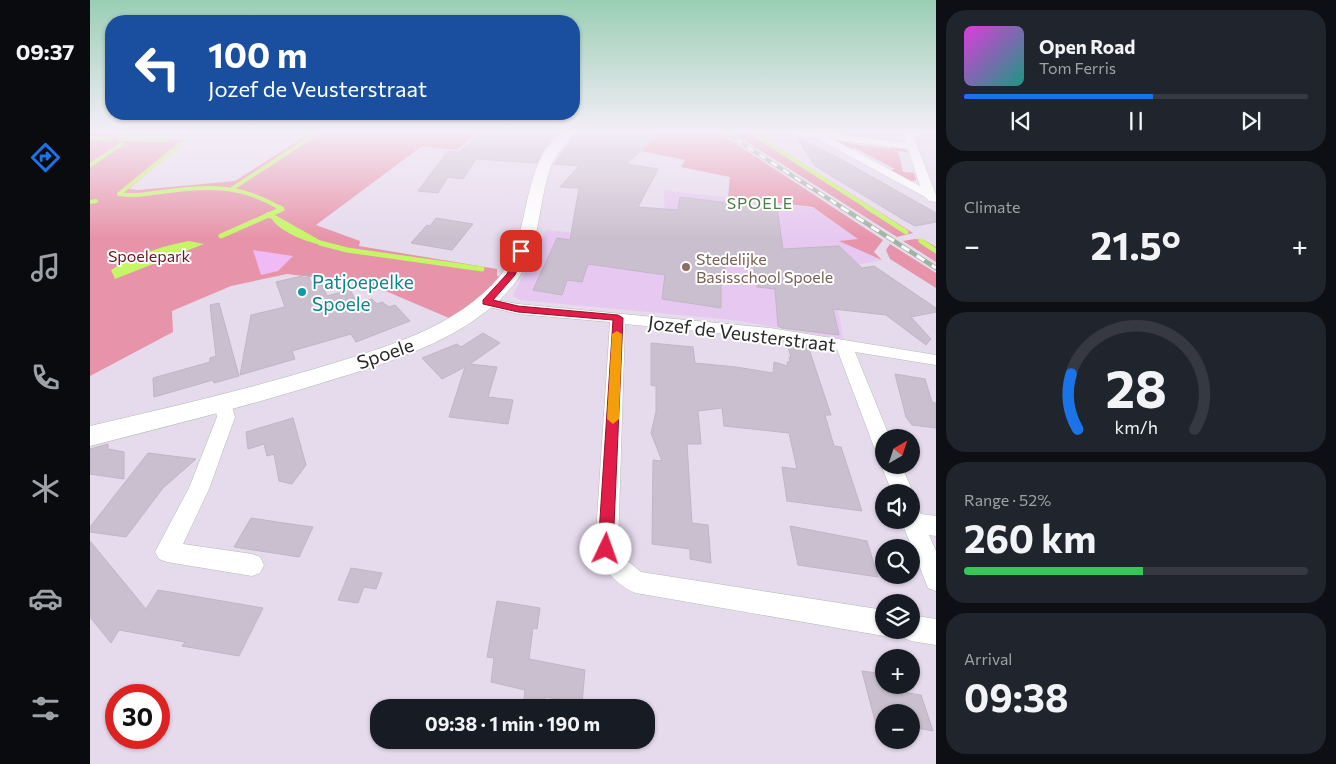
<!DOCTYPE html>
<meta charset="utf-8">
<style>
body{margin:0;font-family:Commissioner,sans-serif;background:#20242c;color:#f1f3f6;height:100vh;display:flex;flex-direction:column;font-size:19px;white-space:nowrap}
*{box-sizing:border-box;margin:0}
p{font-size:16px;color:#9ea1a6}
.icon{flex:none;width:28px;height:28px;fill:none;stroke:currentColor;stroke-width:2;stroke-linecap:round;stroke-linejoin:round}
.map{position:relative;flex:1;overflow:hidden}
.side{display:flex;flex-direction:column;gap:10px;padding:10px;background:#0d0f14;width:400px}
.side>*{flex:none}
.guide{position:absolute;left:15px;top:15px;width:475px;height:105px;border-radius:20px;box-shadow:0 1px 4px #0004;background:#1a4fa0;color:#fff;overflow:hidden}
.needle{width:32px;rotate:39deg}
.controls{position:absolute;left:785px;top:429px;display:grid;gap:10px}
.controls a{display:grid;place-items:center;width:45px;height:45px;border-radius:50%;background:#171b24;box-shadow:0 1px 4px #0004;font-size:25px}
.speed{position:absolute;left:15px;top:684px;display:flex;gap:10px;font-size:25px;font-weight:700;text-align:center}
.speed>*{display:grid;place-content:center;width:65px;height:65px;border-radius:50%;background:#171b24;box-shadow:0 1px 4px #0004;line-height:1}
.speed .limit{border:8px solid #d22;background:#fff;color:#111}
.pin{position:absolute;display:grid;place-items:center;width:42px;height:42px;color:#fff;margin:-21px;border-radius:10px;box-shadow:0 2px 8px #0006}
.me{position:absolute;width:55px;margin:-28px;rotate:3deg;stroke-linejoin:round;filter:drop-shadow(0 0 4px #0008)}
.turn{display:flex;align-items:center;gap:18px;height:105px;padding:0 20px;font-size:22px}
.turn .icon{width:65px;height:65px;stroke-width:2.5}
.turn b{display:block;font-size:35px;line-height:42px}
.big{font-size:38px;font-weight:700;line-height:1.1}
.side .card{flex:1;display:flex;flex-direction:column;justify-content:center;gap:8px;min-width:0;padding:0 18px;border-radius:20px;background:#20242c}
.side .dial{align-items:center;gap:0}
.dial svg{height:130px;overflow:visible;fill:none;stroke:#363941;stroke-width:7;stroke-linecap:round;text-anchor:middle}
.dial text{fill:#f1f3f6;stroke:none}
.song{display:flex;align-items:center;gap:15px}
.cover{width:60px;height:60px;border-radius:8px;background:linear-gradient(135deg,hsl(300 70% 55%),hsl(170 70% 35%))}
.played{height:5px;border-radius:2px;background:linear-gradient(90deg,#1a73e8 55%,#363941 55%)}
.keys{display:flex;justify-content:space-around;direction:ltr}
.heat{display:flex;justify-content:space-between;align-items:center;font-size:28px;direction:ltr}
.charge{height:8px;border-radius:4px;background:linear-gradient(90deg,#34c759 52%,#363941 0)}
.trip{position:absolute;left:280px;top:699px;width:285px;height:50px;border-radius:20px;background:#171b24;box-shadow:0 1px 4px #0004;font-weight:700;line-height:50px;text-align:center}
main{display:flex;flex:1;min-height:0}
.tab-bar{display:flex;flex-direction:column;width:90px;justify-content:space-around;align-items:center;background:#090b0e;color:#9ea1a6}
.tab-bar .icon{width:35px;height:35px}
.tab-bar .current{color:#1a73e8}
.tab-bar b{font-size:22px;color:#f1f3f6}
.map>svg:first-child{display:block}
.education{fill:#e6c8f0}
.green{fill:#e793a9}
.sand{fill:#f0baf4}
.water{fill:#c5f666}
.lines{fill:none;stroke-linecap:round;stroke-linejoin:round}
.stream-far1{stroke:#c5f666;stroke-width:4}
.stream{stroke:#c5f666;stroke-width:5}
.building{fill:#cabfce;stroke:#c2b4c8}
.street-casing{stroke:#b0beae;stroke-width:1}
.secondary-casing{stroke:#b0beae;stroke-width:1}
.street{fill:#fff;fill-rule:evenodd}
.secondary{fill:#fff;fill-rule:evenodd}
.rail-far1-casing{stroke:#9eb59d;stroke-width:4}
.rail-casing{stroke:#9eb59d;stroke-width:4.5}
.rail-far1{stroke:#fff;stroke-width:2.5;stroke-dasharray:7;stroke-linecap:butt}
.rail{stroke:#fff;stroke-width:3;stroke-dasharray:9;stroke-linecap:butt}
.route{fill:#e11d48;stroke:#92132f}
.slow{fill:#f59e0b}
.education-dot{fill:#8d6e63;stroke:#fff;stroke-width:2}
.culture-dot{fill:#0f9aa8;stroke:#fff;stroke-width:2}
.labels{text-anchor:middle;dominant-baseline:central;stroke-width:4;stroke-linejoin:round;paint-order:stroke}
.far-neighbourhood-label{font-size:16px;letter-spacing:1px;fill:#4c7d47;stroke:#fff}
.far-park-label{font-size:16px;fill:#6b1520;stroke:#fff}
.far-education-label{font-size:16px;fill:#785e54;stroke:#fff;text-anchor:start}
.culture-label{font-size:19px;fill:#0d838f;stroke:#fff;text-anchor:start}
.street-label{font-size:19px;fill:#292929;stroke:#fff}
</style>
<main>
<nav class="tab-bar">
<b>09:37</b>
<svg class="icon current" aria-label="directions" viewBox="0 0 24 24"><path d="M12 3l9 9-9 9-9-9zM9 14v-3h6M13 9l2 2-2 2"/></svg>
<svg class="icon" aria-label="music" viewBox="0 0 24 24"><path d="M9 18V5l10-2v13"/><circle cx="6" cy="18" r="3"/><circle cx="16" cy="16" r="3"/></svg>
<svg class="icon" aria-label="phone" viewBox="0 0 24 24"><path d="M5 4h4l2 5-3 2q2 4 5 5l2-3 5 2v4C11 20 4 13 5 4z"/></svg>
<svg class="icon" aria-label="climate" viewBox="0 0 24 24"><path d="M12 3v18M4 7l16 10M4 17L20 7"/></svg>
<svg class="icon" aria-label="car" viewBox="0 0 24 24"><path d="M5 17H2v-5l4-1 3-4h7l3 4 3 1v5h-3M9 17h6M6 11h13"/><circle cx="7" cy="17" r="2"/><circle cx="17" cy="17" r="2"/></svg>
<svg class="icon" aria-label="filters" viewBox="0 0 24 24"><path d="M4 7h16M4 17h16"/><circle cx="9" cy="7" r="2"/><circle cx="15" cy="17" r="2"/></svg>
</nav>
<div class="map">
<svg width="846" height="764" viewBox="0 0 846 764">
<rect width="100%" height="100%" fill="#e6daed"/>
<polygon class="education" points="574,190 725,208 768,239 751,241 792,260 716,275 748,308 753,339 643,320 430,300 423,296 456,230 575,241"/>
<g class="green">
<polygon points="0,132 26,132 21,136 96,140 39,189 48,190 145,181 222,132 388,132 367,150 332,146 226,225 270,241 269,246 407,269 407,276 411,277 381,306 359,318 279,284 197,274 141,286 82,311 83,332 0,376"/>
<polygon points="570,132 628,132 793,240 784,252 792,260 749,241 768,239 723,207 638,197 640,177 591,167 595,160 551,151"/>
<polygon points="641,132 663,132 823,233 807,237"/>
<polygon points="747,139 760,141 761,144 801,149 801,146 817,150 818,152 808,151 813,172 824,173 826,180 818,182 798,171 805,169 765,148 757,149 745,142"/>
<polygon points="825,239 834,240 846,247 846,262 813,241"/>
<polygon points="800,244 846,273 846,288 800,259 796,250"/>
</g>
<polygon class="sand" points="163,250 203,256 188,271 171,275"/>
<g class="water">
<path d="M177,212L187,213L185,215L240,246C225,246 189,232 182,219L174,216Z"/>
<path d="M99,241L114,244L25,279L21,270C44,255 72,246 99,241Z"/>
</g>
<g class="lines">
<g class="stream-far1">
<polyline points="660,132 779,208"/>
<polyline points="0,138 20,139"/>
<polyline points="30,139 78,140"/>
<path d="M94,141L29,194C46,197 62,193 79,191C122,185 153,186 190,208"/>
<polyline points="0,165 32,144"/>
<polyline points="143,188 229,132"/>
<polyline points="0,202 6,201"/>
</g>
<g class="stream">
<polyline points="777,207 816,232"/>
<polyline points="131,236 192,209 188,207"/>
<polyline points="831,241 846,251"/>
<polyline points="230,243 257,250 392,269"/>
</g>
</g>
<g class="building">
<polygon points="408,132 469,132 454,148 447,163 386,159 373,179 358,177 348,193 328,191 358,151 369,152 387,136 407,137"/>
<polygon points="487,132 533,137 539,132 570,132 537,164 568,169 548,207 588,210 590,197 687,209 693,249 749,246 772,268 784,266 846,308 846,312 821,317 841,339 836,345 796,315 743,309 749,335 692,328 688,326 685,289 667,287 663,261 635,261 634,284 631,283 631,308 572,299 575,275 498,264 492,282 477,280 472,295 443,290 467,238 480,240 489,188 470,187 489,166 464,164"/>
<polygon points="707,138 747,157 846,213 846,222 825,226 814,220 725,166"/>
<polygon points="346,218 383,224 362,250 321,243 337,225 340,226"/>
<polygon points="212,276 213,278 219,277 223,287 232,285 237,296 260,290 267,302 282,299 287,304 292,302 299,307 305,305 320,321 266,342 261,334 202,351 205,359 150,375 161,315 195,307 186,282"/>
<polygon points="129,303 149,376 124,383 123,380 64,397 63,378 120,362 120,358 126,356 120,305"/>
<polygon points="393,333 410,343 380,364 407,367 398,397 423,400 418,424 359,417 375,367 352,379 332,358 367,344 371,347"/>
<polygon points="561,343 603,347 605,363 646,367 683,373 684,362 698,366 697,362 700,362 699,357 701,358 697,343 718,346 741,415 735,415 744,446 751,447 772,511 697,501 692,467 707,469 699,433 634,426 632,408 608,411 611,444 597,444 602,523 618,525 621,563 600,559 600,549 562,544 563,460 572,461 561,433 566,412 566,386 561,385"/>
<polygon points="805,374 835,379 842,402 846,403 846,428 822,425 816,417"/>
<polygon points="203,418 216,465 202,484 189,481 184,454 177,456 174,444 158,449 156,432"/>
<polygon points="18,444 18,449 34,452 34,479 0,474 0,449"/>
<polygon points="58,453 106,459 73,488 36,537 0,532 0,527"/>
<polygon points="161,518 194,523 223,527 209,557 144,547"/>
<polygon points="700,526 777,541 788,577 708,565"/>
<polygon points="0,541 56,609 68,590 173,608 149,656 92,646 95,642 29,630 21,643 0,617"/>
<polygon points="261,568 292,573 286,589 274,587 268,603 248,600"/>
<polygon points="407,601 450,608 447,629 443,628 439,659 495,670 492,703 455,697 454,703 434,700 435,690 401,682 404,658 397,657"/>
<polygon points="772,671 794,674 794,685 804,685 805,691 831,695 843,731 821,727 821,712 794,712 794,723 785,721"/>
</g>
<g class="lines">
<g class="street-casing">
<g id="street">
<path d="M697,132H728L816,143L814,137L816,132H830L824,137L846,195V202L839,201L835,197L726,138L702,135ZM745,140L818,149L830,186Z"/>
<path d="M396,298L428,304L680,328L846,355V365L765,352L800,438H794V454L787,452L784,447L747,349L680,338L535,324L528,547L535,559L551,572L794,610V630H804L803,632L794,636L546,593C525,585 514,569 505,549L520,322L428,314L391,305L389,302L391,299Z"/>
<polygon points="133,396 139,397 145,417 119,489 93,544 162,554 170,557 174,565 170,573 162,576 77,562 69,559 65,552 99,488 127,417 124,402 127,397"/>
<polygon points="794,460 794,465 811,465 823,492 821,495 821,492 802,492 791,465"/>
<polygon points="821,508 829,510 831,514 846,516 846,536 839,535 846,551 846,591 838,588 811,520 821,520"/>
<polygon points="821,615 846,619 846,645 821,641 812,637 809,630 821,630"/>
</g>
</g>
<g class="secondary-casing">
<path id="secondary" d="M472,132H485C477,144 467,152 461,166C447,205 451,251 424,284C376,344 283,367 212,389C142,410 71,428 0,446V426C77,408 155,390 231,367C293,348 367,328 410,276C437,243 432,189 454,152C459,144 466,138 472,132Z"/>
</g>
<use href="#street" class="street"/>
<use href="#secondary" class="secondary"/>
<g class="rail-far1-casing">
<polyline id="rail-far1" points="634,132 753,208"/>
</g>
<g class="rail-casing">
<polyline id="rail" points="751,207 846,268"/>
</g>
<use href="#rail-far1" class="rail-far1"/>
<use href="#rail" class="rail"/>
</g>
<linearGradient id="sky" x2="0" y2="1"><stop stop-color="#9aceb4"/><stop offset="0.55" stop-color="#f4eef7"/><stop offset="1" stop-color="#f4eef7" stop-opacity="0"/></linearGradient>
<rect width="846" height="239" fill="url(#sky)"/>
<polygon class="route" points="431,249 435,251 425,275 403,300 428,306 528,315 533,318 523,549 521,554 516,556 510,554 508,549 523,320 428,312 393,304 393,300 417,274 427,251"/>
<polygon class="slow" points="527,331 532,334 529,419 523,424 517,419 522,334"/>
<circle class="education-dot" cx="596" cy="267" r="5"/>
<circle class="culture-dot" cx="212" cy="292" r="5"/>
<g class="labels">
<g class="far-neighbourhood-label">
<text x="670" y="202">SPOELE</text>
</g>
<g class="far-park-label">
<text x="59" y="255">Spoelepark</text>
</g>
<g class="far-education-label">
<text x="606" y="258">Stedelijke<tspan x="606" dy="18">Basisschool Spoele</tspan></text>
</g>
<g class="culture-label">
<text x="222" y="281">Patjoepelke<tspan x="222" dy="22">Spoele</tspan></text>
</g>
<g class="street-label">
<text transform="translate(652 333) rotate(7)">Jozef de Veusterstraat</text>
<text transform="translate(295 353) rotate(-19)">Spoele</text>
</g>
</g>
</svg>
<div class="controls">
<a><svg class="needle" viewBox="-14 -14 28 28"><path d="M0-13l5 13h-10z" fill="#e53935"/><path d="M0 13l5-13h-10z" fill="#9ea1a6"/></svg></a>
<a><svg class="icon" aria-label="sound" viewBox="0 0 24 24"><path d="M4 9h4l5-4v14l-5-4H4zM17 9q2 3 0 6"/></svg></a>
<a><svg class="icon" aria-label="search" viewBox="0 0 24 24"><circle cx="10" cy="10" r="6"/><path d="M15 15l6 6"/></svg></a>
<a><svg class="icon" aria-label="layers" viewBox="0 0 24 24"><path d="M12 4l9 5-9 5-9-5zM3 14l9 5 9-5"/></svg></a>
<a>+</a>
<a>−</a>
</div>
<div class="speed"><div class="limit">30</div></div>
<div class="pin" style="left:431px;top:251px;background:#d93025"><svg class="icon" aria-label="arrive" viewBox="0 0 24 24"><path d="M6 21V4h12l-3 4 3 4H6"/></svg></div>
<svg class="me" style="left:516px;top:549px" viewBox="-20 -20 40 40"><circle r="19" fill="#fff"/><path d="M0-13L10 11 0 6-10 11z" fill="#e11d48"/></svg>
<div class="trip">09:38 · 1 min · 190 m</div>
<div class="guide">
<div class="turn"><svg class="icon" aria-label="left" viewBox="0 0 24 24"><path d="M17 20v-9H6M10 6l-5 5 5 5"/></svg><div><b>100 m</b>Jozef de Veusterstraat</div></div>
</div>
</div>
<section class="side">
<div class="card">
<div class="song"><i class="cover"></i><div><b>Open Road</b><p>Tom Ferris</p></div></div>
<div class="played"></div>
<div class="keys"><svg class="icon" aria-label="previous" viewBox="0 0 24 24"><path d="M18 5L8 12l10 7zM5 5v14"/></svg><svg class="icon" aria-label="pause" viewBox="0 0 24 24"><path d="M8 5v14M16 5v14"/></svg><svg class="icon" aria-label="next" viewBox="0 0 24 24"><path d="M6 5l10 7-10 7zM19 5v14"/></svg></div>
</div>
<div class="card"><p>Climate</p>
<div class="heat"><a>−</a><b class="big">21.5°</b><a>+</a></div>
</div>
<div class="card dial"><svg viewBox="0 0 100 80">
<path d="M14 69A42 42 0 1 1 86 69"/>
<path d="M14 69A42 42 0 0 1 10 35" stroke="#1a73e8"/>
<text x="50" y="56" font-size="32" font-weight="700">28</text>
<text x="50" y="72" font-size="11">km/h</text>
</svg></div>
<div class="card"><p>Range · 52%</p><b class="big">260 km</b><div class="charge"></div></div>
<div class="card"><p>Arrival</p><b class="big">09:38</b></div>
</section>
</main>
